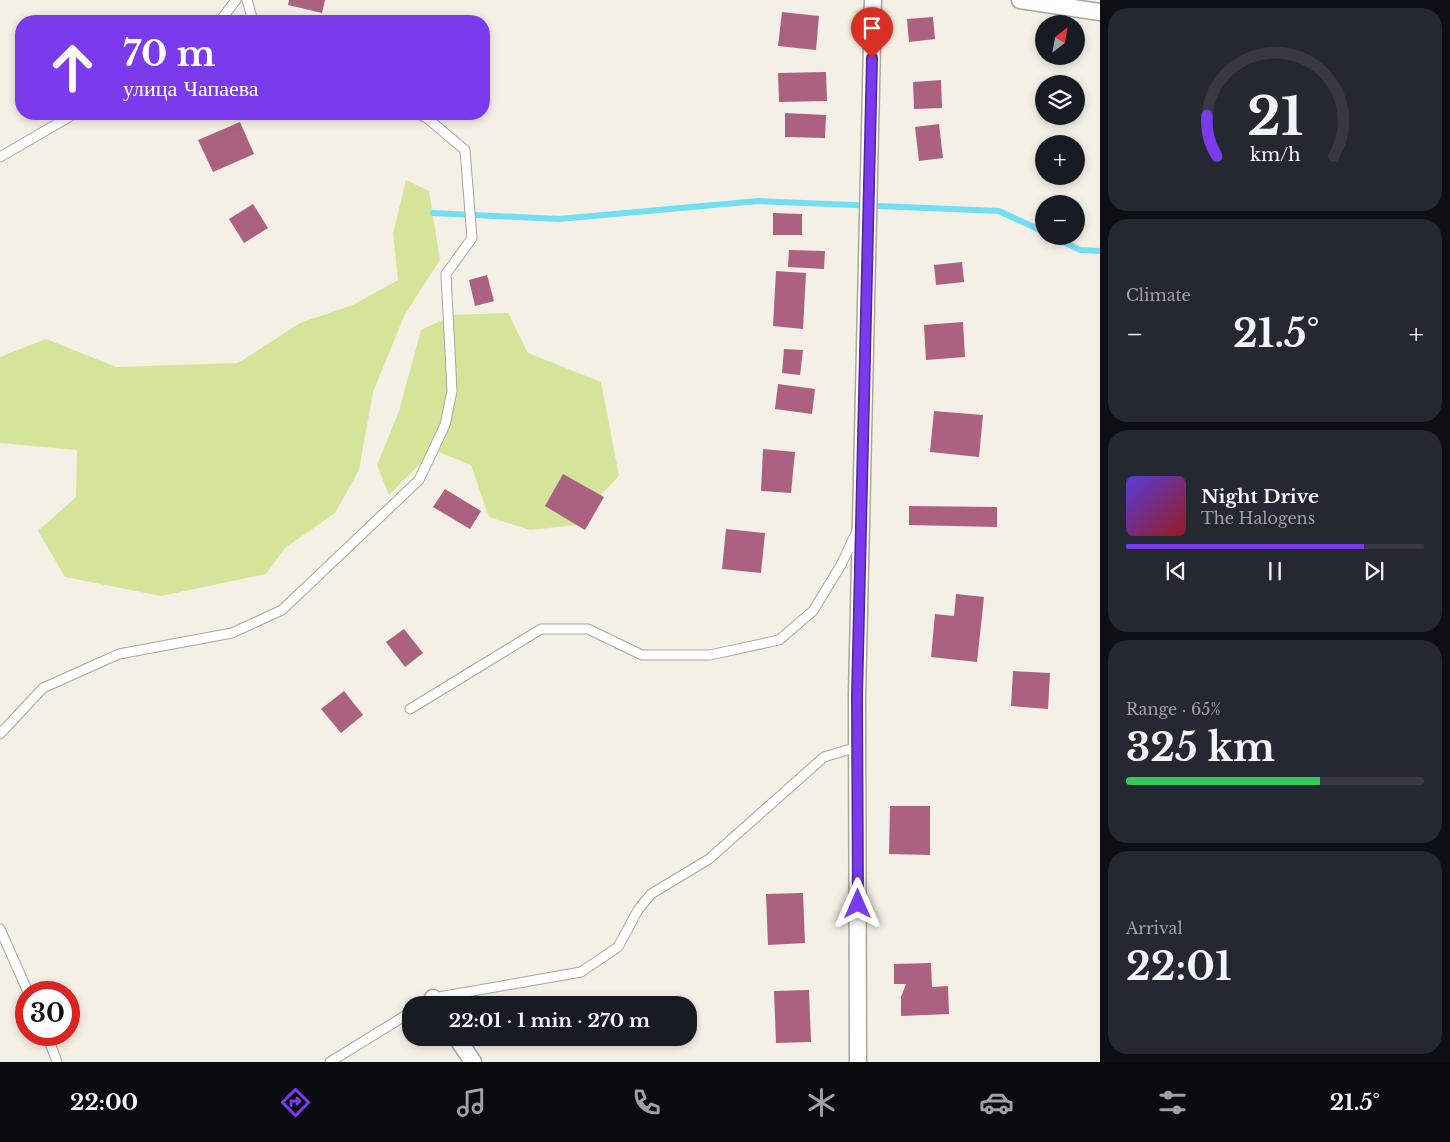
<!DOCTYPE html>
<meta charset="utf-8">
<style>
body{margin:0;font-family:"Libre Baskerville",serif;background:#242831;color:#f1f3f6;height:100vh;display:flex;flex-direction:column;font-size:19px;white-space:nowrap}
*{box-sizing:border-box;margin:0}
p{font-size:16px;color:#9ea1a6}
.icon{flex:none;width:28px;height:28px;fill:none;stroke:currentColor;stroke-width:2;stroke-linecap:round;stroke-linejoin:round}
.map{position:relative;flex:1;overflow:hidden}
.drawer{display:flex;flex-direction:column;gap:8px;padding:8px;background:#0d0f14;width:350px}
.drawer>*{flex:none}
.hud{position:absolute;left:15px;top:15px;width:475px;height:105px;border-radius:20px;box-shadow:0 2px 8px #0003;background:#7c3aed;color:#fff;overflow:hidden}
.needle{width:32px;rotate:31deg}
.controls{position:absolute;left:1035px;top:15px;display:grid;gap:10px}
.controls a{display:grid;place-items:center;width:50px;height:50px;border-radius:50%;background:#171b24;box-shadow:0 2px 8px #0003;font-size:25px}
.speed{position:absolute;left:15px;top:981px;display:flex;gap:10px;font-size:25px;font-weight:700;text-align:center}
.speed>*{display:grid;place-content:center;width:65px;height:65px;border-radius:50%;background:#171b24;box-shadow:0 2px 8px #0003;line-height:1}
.speed .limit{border:8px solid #d22;background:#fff;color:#111}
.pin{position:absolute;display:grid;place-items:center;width:42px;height:42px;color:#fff;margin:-51px -21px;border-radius:50% 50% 50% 0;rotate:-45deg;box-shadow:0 0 5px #0007}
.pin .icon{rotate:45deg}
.me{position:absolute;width:55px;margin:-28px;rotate:0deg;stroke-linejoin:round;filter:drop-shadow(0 0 4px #0008)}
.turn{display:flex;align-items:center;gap:18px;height:105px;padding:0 25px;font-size:22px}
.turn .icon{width:65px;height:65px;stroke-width:2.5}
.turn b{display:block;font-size:35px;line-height:42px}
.big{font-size:38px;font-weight:700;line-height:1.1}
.drawer .card{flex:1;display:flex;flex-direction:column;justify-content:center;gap:8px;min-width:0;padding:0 18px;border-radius:20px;background:#242831}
.drawer .dial{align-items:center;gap:0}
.dial svg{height:130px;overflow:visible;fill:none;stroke:#363941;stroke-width:7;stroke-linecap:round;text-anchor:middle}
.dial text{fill:#f1f3f6;stroke:none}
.song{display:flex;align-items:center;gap:15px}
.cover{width:60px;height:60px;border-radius:8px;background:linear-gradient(135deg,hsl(250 70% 55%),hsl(0 70% 35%))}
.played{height:5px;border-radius:2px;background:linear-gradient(90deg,#7c3aed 80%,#363941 80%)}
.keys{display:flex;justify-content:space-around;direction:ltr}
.heat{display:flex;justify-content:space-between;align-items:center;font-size:28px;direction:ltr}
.charge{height:8px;border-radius:4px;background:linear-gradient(90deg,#34c759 65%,#363941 0)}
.trip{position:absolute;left:402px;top:996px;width:295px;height:50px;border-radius:20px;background:#171b24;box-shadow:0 2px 8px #0003;font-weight:700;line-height:50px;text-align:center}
.tab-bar{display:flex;height:80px;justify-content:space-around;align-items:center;background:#090b0e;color:#9ea1a6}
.tab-bar .icon{width:35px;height:35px}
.tab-bar .on{color:#7c3aed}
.tab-bar b{font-size:22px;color:#f1f3f6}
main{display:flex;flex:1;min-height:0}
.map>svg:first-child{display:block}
.green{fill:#d4e59a}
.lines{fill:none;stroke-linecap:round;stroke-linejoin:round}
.stream{stroke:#71def4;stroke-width:6}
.building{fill:#ac6180}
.service-casing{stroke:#a9a69b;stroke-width:11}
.minor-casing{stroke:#a9a69b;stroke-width:19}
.service{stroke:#fff;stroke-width:9}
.minor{stroke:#fff;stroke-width:16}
.route-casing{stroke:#51269a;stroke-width:12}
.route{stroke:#7c3aed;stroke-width:9}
</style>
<main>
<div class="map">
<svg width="1100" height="1062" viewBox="0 0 1100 1062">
<rect width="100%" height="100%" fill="#f4f0e5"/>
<g class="green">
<polygon points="406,180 429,191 440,260 405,314 373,392 359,470 335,513 285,548 266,574 161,596 65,577 38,531 76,497 77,450 0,443 0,357 46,339 116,367 238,363 300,323 353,305 398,280 393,234"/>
<polygon points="508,313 528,353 601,382 619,476 596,500 576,525 530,530 489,517 471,465 434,450 389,495 377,465 399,411 421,330 453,315"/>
</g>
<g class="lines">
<g class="stream">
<polyline points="433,213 559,219 758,201 999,211 1044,232"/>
<polyline points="1052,236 1080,250 1100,251"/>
</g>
</g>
<g class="building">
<polygon points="289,0 325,0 322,13 288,5"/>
<polygon points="782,12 819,16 816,50 778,46"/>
<polygon points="933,17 935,39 909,42 907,19"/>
<polygon points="826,72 827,101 779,102 778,73"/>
<polygon points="941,80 942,108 914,109 913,82"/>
<polygon points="785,113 826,115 825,138 785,137"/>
<polygon points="240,122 254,154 213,172 198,140"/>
<polygon points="939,124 943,158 919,161 915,127"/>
<polygon points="253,204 268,228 244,243 229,219"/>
<polygon points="773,213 802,214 802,235 773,235"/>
<polygon points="789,250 825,251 824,269 788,267"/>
<polygon points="962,262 964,282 936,285 934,265"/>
<polygon points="776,271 806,273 803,329 773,326"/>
<polygon points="487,275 494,301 475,306 469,280"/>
<polygon points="963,322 965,357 926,360 924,325"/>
<polygon points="784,349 803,350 800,375 782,373"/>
<polygon points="778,384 815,389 812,414 775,409"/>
<polygon points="934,411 983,415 979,457 930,452"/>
<polygon points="763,449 795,452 791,493 761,491"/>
<polygon points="563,474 604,497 585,530 545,506"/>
<polygon points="445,489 481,511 470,529 433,507"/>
<polygon points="909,506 997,507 997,527 909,525"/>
<polygon points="726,529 765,533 761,573 722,569"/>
<polygon points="956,594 984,597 977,662 931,657 935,614 954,616"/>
<polygon points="404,629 423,653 405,667 386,642"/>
<polygon points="1013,671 1050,673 1048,709 1011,706"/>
<polygon points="344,691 363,715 341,733 321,709"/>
<polygon points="890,806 930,806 930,855 889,854"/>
<polygon points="803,893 805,943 768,945 766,894"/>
<polygon points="931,963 932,987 948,986 949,1014 901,1016 901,997 906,984 894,984 894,964"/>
<polygon points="809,990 811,1042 776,1043 774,991"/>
</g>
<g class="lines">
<g class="service-casing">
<g id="service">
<polyline points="247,0 253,21"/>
<polyline points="220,21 236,0"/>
<polyline points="0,157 74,114"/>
<polyline points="410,709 541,629 588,629 642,655 710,655 779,640 813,611 841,565 857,531"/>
<polyline points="0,734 43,688 119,654 232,633 282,610 419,480 445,425 452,391 446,274 472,238 465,150 427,118 418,114"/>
<polyline points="0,929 28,992"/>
<polyline points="422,1005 433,998 581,972 618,947 638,910 651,894 709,859 824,757 857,747"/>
<polyline points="47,1035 57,1062"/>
<polyline points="330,1062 411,1012"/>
</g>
</g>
<g class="minor-casing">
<g id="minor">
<polyline points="1020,0 1100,12"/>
<polyline points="433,998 437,1005"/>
<polyline points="457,1038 473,1062"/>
<polyline points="858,1062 857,696 873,0"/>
</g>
</g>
<use href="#service" class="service"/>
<use href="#minor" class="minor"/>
</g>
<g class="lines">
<g class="route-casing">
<polyline id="route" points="858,904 857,696 872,58"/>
</g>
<use href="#route" class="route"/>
</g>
</svg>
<div class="controls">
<a><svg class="needle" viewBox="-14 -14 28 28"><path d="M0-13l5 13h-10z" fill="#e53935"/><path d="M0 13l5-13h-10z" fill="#9ea1a6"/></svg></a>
<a><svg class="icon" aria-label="layers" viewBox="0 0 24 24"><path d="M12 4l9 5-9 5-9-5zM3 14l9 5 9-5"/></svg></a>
<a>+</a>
<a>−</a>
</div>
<div class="speed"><div class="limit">30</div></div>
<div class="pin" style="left:872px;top:58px;background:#d93025"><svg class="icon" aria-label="arrive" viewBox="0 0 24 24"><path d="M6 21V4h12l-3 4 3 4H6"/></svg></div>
<svg class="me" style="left:858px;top:904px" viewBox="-20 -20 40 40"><path d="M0-17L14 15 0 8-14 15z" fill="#7c3aed" stroke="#fff" stroke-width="4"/></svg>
<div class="trip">22:01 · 1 min · 270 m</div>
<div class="hud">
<div class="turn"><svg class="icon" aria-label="ahead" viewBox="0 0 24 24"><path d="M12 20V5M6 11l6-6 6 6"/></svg><div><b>70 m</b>улица Чапаева</div></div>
</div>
</div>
<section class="drawer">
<div class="card dial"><svg viewBox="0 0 100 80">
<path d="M14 69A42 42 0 1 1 86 69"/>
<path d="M14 69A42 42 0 0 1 8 44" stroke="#7c3aed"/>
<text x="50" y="56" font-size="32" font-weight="700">21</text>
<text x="50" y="72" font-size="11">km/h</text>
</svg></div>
<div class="card"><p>Climate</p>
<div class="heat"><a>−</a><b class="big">21.5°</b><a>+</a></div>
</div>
<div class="card">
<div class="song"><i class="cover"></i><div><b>Night Drive</b><p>The Halogens</p></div></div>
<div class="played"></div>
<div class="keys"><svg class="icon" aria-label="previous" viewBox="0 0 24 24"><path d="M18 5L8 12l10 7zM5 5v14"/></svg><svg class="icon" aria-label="pause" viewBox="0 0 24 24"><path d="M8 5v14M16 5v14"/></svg><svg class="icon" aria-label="next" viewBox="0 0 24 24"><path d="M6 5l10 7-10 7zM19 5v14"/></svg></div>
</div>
<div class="card"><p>Range · 65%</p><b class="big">325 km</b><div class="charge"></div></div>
<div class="card"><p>Arrival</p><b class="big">22:01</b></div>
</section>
</main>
<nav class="tab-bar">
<b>22:00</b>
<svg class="icon on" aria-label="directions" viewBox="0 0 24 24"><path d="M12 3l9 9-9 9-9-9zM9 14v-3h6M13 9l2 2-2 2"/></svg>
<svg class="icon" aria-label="music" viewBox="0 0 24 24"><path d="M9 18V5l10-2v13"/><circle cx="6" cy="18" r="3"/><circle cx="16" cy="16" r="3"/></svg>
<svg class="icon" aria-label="phone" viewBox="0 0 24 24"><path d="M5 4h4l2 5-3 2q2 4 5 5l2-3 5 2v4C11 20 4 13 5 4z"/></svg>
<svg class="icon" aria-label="climate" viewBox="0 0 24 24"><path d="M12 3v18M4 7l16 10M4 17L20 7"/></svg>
<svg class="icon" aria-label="car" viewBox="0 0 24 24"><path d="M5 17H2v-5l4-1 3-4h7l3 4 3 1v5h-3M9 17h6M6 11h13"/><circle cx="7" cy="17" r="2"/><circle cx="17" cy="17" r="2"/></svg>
<svg class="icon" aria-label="filters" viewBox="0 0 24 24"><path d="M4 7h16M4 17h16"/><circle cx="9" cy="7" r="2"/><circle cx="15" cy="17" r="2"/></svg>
<b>21.5°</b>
</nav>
